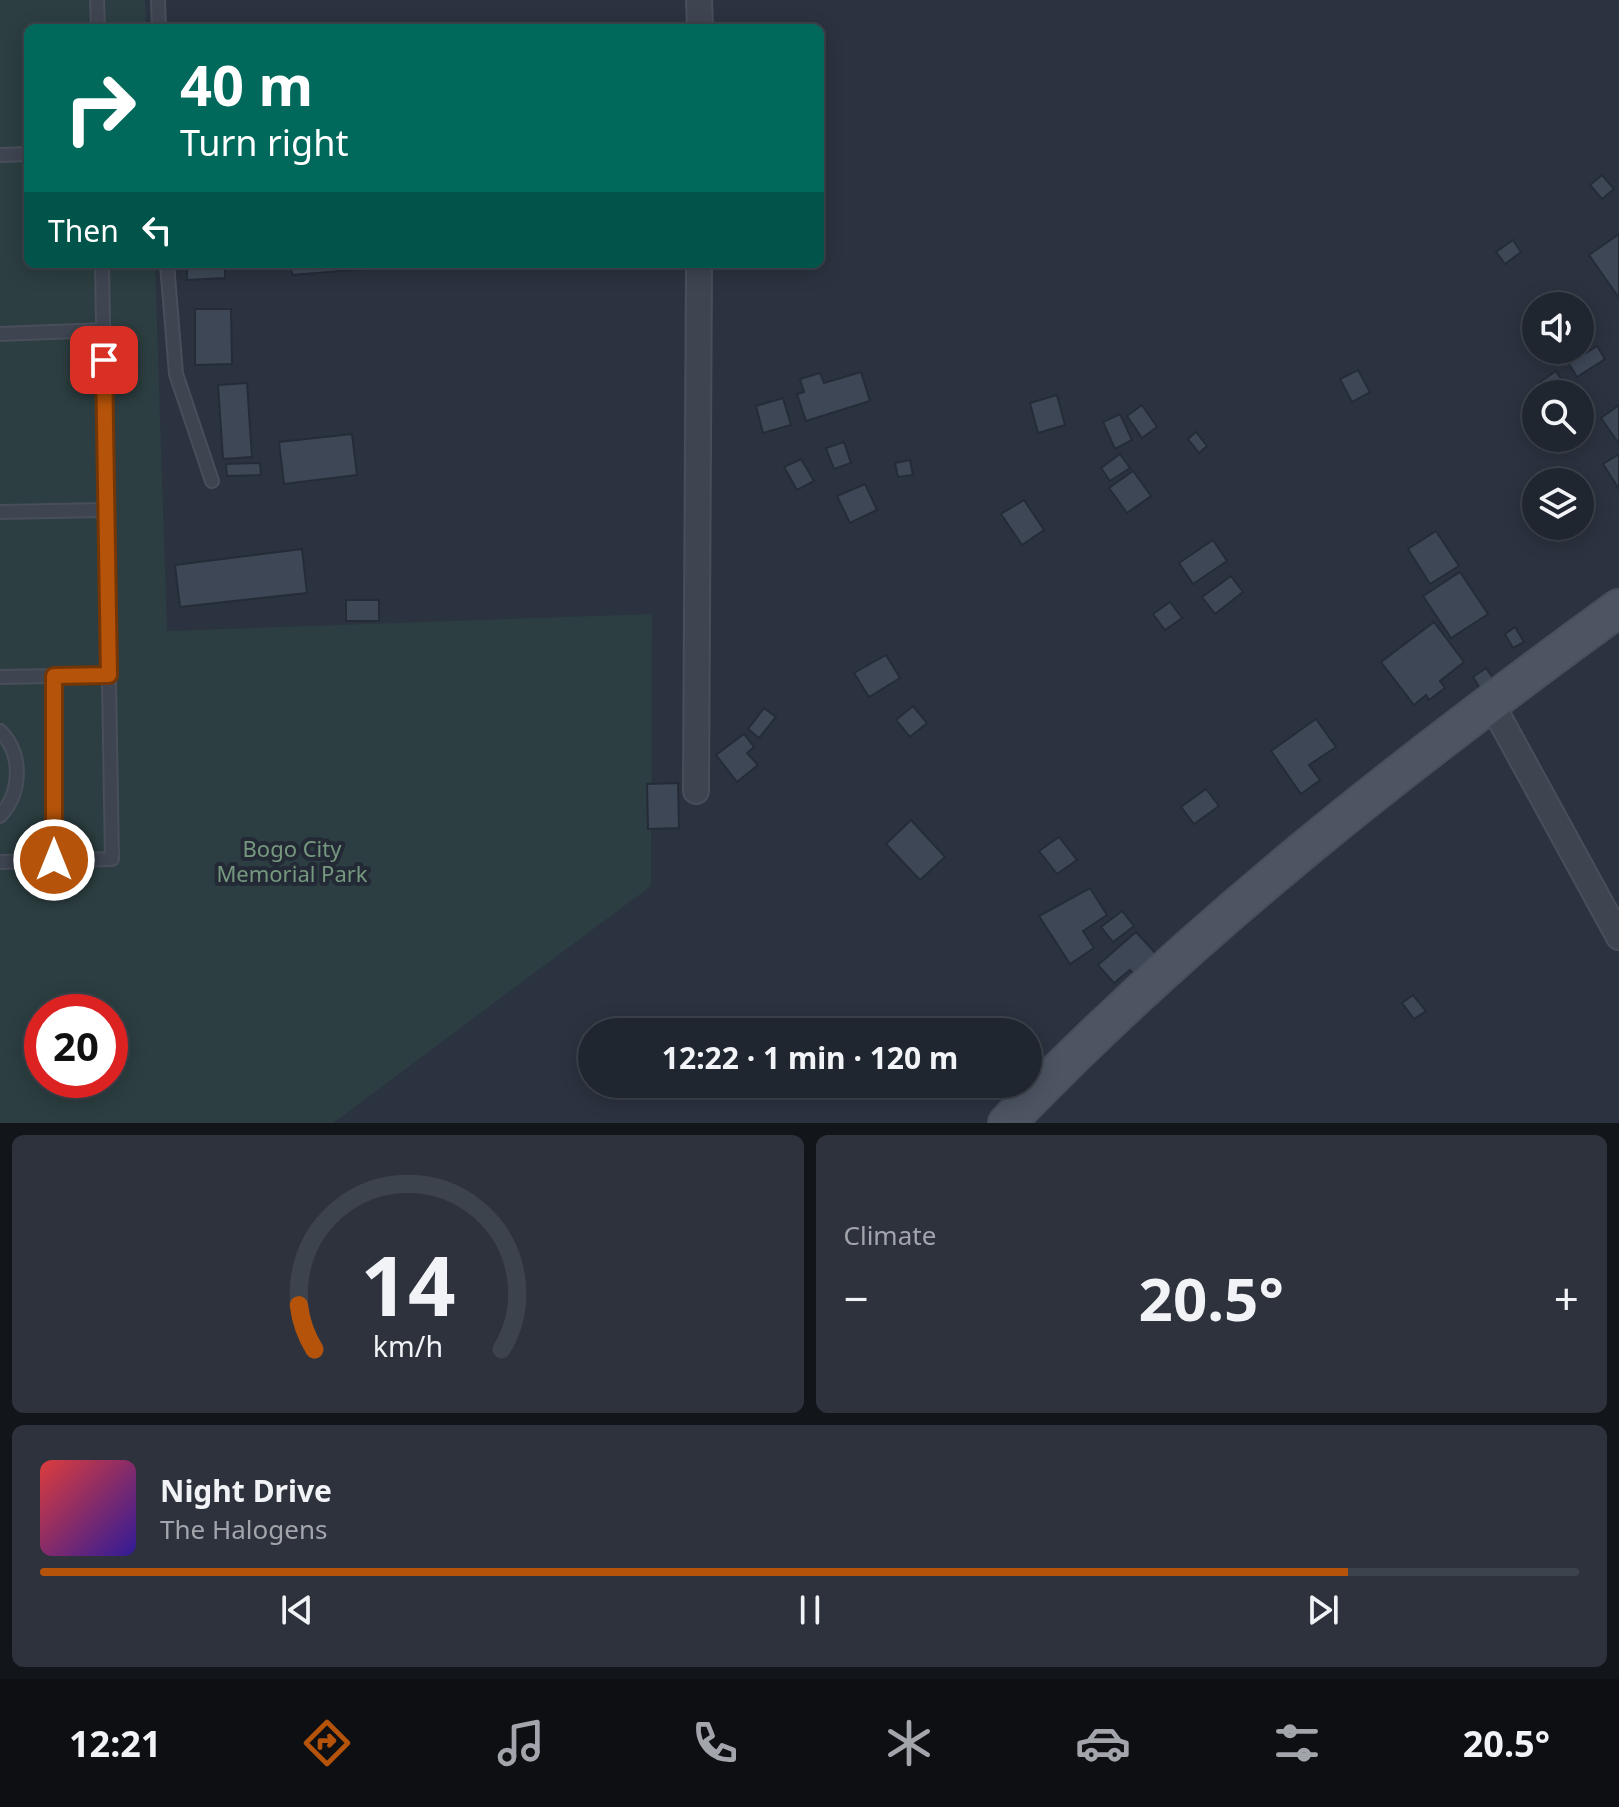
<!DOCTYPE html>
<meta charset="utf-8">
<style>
body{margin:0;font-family:"Noto Sans",sans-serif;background:#2d323c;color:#f1f3f6;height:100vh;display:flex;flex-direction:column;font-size:30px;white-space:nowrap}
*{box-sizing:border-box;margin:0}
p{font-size:26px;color:#a2a5ab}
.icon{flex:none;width:44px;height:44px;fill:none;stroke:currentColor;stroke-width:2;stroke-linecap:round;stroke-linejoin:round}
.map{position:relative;height:1123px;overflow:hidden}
.drawer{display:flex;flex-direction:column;gap:12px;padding:12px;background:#12151a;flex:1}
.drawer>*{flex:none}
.banner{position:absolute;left:24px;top:24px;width:800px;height:244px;border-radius:12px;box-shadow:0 4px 20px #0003,0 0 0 2px #3d434c;background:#00695c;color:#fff;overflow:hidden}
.buttons{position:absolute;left:1522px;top:292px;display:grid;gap:16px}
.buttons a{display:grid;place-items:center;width:72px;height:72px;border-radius:50%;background:#202630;box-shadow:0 4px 20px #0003,0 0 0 2px #3d434c;font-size:40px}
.speed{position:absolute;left:24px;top:994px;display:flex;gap:16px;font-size:40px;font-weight:700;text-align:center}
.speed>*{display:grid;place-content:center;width:104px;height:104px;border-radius:50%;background:#202630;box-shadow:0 4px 20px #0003,0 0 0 2px #3d434c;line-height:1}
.speed .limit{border:12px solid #d22;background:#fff;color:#111}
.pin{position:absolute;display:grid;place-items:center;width:68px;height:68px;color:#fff;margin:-34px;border-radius:16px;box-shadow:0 4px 12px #0006}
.me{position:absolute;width:88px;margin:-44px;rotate:0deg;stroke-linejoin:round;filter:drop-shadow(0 0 6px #0008)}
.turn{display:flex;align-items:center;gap:28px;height:168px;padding:0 24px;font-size:36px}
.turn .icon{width:104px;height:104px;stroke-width:2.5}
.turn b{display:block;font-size:56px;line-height:68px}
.then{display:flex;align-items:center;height:76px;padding:0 24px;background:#0003;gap:16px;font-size:30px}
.big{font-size:60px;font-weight:700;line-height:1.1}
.drawer .widget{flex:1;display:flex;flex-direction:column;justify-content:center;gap:12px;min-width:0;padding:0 28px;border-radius:12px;background:#2d323c}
.drawer .dial{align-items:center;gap:0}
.dial svg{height:208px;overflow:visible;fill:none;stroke:#3d434c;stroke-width:7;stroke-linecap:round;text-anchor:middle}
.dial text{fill:#f1f3f6;stroke:none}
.song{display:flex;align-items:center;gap:24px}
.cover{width:96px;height:96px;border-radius:12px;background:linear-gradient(135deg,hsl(0 70% 55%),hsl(250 70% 35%))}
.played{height:8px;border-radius:4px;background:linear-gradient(90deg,#b45309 85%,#3d434c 85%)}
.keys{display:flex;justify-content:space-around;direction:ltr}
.heat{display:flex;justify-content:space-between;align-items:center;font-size:44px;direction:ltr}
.drawer .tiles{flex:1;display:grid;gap:12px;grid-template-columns:1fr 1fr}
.widget:last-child{grid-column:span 2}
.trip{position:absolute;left:578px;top:1018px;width:464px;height:80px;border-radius:40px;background:#202630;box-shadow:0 4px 20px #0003,0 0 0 2px #3d434c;font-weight:700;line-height:80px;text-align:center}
.tab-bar{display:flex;height:128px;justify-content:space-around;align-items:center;background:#0d0f13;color:#a2a5ab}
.tab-bar .icon{width:56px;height:56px}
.tab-bar .on{color:#b45309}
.tab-bar b{font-size:36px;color:#f1f3f6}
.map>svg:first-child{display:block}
.green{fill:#2c3e41;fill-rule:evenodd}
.building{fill:#3d4756;stroke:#252c38;stroke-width:2}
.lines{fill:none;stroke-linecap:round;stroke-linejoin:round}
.lane-casing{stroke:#484e5a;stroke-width:16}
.street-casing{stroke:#484e5a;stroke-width:28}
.secondary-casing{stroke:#484e5a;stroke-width:40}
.lane{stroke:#3e4551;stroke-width:12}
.street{stroke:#3e4551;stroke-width:24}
.secondary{stroke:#4d5563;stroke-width:36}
.route-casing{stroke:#753606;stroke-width:20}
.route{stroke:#b45309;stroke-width:14}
.labels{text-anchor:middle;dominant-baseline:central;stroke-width:8;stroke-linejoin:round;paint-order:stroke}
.park-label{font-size:22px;fill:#76987f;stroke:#232a36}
</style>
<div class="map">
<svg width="1619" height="1123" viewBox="0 0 1619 1123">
<rect width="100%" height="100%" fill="#2b3340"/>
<path class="green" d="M0,0H145L146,28H28V264H155L167,631L652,614L651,886L333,1123H0ZM42,1012H110V1080H42Z"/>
<g class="building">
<polygon points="1602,175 1614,189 1602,199 1590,185"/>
<polygon points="1619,234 1619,298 1589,255"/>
<polygon points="1513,240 1521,252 1505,264 1496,252"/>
<polygon points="187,264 225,264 225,278 187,280"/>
<polygon points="291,264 390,264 390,267 292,275"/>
<polygon points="195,309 231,309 232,364 195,365"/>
<polygon points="1597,346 1605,359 1577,377 1569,364"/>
<polygon points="1358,370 1370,392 1352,402 1340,379"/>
<polygon points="1556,371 1571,394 1548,394 1540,382"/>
<polygon points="861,372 870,401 806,421 797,394 804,392 800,379 820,373 824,383"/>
<polygon points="247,383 252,457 223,459 218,385"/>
<polygon points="1057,395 1065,425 1038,433 1030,403"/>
<polygon points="783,398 791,425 763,433 756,406"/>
<polygon points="1142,405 1157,427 1142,438 1127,416"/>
<polygon points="1619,405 1619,444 1601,418"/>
<polygon points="1120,414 1132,440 1115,449 1103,422"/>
<polygon points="1196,432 1207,446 1199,453 1188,439"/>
<polygon points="352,434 357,475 284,484 279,442"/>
<polygon points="844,442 851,463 834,469 826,448"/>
<polygon points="1120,454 1130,468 1110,481 1101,468"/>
<polygon points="1619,454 1619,489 1603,464"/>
<polygon points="801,459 814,481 797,490 784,467"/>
<polygon points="910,460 913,475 898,477 895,463"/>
<polygon points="260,463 261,475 227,476 226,464"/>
<polygon points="1133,471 1151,496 1127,513 1109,488"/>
<polygon points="865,484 877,510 850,523 837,496"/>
<polygon points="1024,500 1044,530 1022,545 1001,514"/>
<polygon points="1436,531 1459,566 1430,584 1408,549"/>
<polygon points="1213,540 1227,561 1193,584 1179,563"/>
<polygon points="302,549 307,593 180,607 175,565"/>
<polygon points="1460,572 1488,614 1451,638 1423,596"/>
<polygon points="1231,576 1243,592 1215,614 1202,597"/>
<rect x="346" y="600" width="33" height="21"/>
<polygon points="1170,602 1182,618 1165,630 1153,614"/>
<polygon points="1434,622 1464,662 1440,681 1445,688 1429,700 1426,695 1414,705 1381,662"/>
<polygon points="1515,627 1524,642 1513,648 1505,634"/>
<polygon points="886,655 900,678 869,697 854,673"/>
<polygon points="1486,668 1495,681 1481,690 1473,677"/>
<polygon points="913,706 927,723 910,737 896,720"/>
<polygon points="764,708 776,717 759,738 748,729"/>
<polygon points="1316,719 1336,747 1309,765 1320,780 1301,794 1271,751"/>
<polygon points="744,734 754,747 747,753 758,765 737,782 716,755"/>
<polygon points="678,783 679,828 648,829 647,784"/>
<polygon points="1206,789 1219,806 1194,824 1181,807"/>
<polygon points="911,820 945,857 920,880 886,844"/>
<polygon points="1059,837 1077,860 1057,874 1039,851"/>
<polygon points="1090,888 1107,915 1083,931 1094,948 1070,964 1039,916"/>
<polygon points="1122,911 1134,926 1113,942 1101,927"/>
<polygon points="1136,932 1159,957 1136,977 1130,970 1114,983 1098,965"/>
<polygon points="1413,995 1426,1011 1414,1019 1402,1003"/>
</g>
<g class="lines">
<g class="lane-casing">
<g id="lane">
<polyline points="97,0 98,28"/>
<polyline points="158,0 159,28"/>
<polyline points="0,155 28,154"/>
<polyline points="167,264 176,374 212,481"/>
<polyline points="0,334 103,330"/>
<polyline points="0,512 106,510"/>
<polyline points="54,676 54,860"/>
<polyline points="0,677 109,675"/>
<path d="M0,731C23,754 22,792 0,816"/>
<polyline points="0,862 112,859 102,264"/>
</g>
</g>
<g class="street-casing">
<g id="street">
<polyline points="699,0 700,28"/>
<polyline points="1490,701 1619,937"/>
<polyline points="696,791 699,264"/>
</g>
</g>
<g class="secondary-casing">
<path id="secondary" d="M1007,1123C1191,931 1404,764 1619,608"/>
</g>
<use href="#lane" class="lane"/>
<use href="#street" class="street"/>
<use href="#secondary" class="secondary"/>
</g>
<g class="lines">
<g class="route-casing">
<polyline id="route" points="54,860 54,676 109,675 104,360"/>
</g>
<use href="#route" class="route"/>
</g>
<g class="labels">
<g class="park-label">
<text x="292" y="848">Bogo City<tspan x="292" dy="25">Memorial Park</tspan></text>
</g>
</g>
</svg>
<div class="buttons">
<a><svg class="icon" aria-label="sound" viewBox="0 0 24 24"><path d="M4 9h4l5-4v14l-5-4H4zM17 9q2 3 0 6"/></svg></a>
<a><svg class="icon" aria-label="search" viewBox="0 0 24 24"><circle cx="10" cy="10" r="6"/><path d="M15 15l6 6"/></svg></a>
<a><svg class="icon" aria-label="layers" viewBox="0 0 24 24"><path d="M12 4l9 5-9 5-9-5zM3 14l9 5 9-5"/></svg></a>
</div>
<div class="speed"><div class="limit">20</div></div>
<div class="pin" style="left:104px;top:360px;background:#d93025"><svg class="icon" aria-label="arrive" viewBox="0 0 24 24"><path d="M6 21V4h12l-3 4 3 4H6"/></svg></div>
<svg class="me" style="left:54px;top:860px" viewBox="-20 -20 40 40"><circle r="17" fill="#b45309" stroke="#fff" stroke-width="3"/><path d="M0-11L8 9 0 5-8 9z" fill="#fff"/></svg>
<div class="trip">12:22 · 1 min · 120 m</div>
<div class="banner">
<div class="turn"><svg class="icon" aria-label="right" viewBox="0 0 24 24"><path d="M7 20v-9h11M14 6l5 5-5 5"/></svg><div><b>40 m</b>Turn right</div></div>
<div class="then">Then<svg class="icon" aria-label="left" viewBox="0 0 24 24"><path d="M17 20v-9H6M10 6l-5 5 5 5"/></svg></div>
</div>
</div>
<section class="drawer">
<div class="tiles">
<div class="widget dial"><svg viewBox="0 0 100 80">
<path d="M14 69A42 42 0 1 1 86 69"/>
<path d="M14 69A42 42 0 0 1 8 52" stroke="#b45309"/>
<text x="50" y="56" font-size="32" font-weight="700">14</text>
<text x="50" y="72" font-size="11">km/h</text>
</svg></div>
<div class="widget"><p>Climate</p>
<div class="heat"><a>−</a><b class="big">20.5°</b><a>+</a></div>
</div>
<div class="widget">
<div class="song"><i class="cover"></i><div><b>Night Drive</b><p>The Halogens</p></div></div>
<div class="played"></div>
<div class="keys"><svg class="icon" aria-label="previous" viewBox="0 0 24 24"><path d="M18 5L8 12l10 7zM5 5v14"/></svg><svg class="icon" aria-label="pause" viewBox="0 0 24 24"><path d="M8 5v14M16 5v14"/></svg><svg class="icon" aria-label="next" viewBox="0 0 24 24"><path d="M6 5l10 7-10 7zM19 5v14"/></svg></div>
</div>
</div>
</section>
<nav class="tab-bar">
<b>12:21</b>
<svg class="icon on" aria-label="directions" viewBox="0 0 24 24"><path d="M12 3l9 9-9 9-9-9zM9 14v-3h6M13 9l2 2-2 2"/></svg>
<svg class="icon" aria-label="music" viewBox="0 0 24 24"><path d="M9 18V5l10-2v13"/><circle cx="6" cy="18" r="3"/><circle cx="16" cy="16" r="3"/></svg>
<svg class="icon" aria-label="phone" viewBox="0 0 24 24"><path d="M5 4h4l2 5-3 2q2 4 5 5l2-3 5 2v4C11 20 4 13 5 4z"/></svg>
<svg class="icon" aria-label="climate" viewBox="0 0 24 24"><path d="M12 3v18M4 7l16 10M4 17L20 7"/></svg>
<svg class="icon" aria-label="car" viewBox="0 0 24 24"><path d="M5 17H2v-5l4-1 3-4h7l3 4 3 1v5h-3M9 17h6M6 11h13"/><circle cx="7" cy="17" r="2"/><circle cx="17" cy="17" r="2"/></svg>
<svg class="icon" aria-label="filters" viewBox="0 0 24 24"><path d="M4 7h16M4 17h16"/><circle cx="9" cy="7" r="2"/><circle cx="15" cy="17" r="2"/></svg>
<b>20.5°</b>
</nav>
